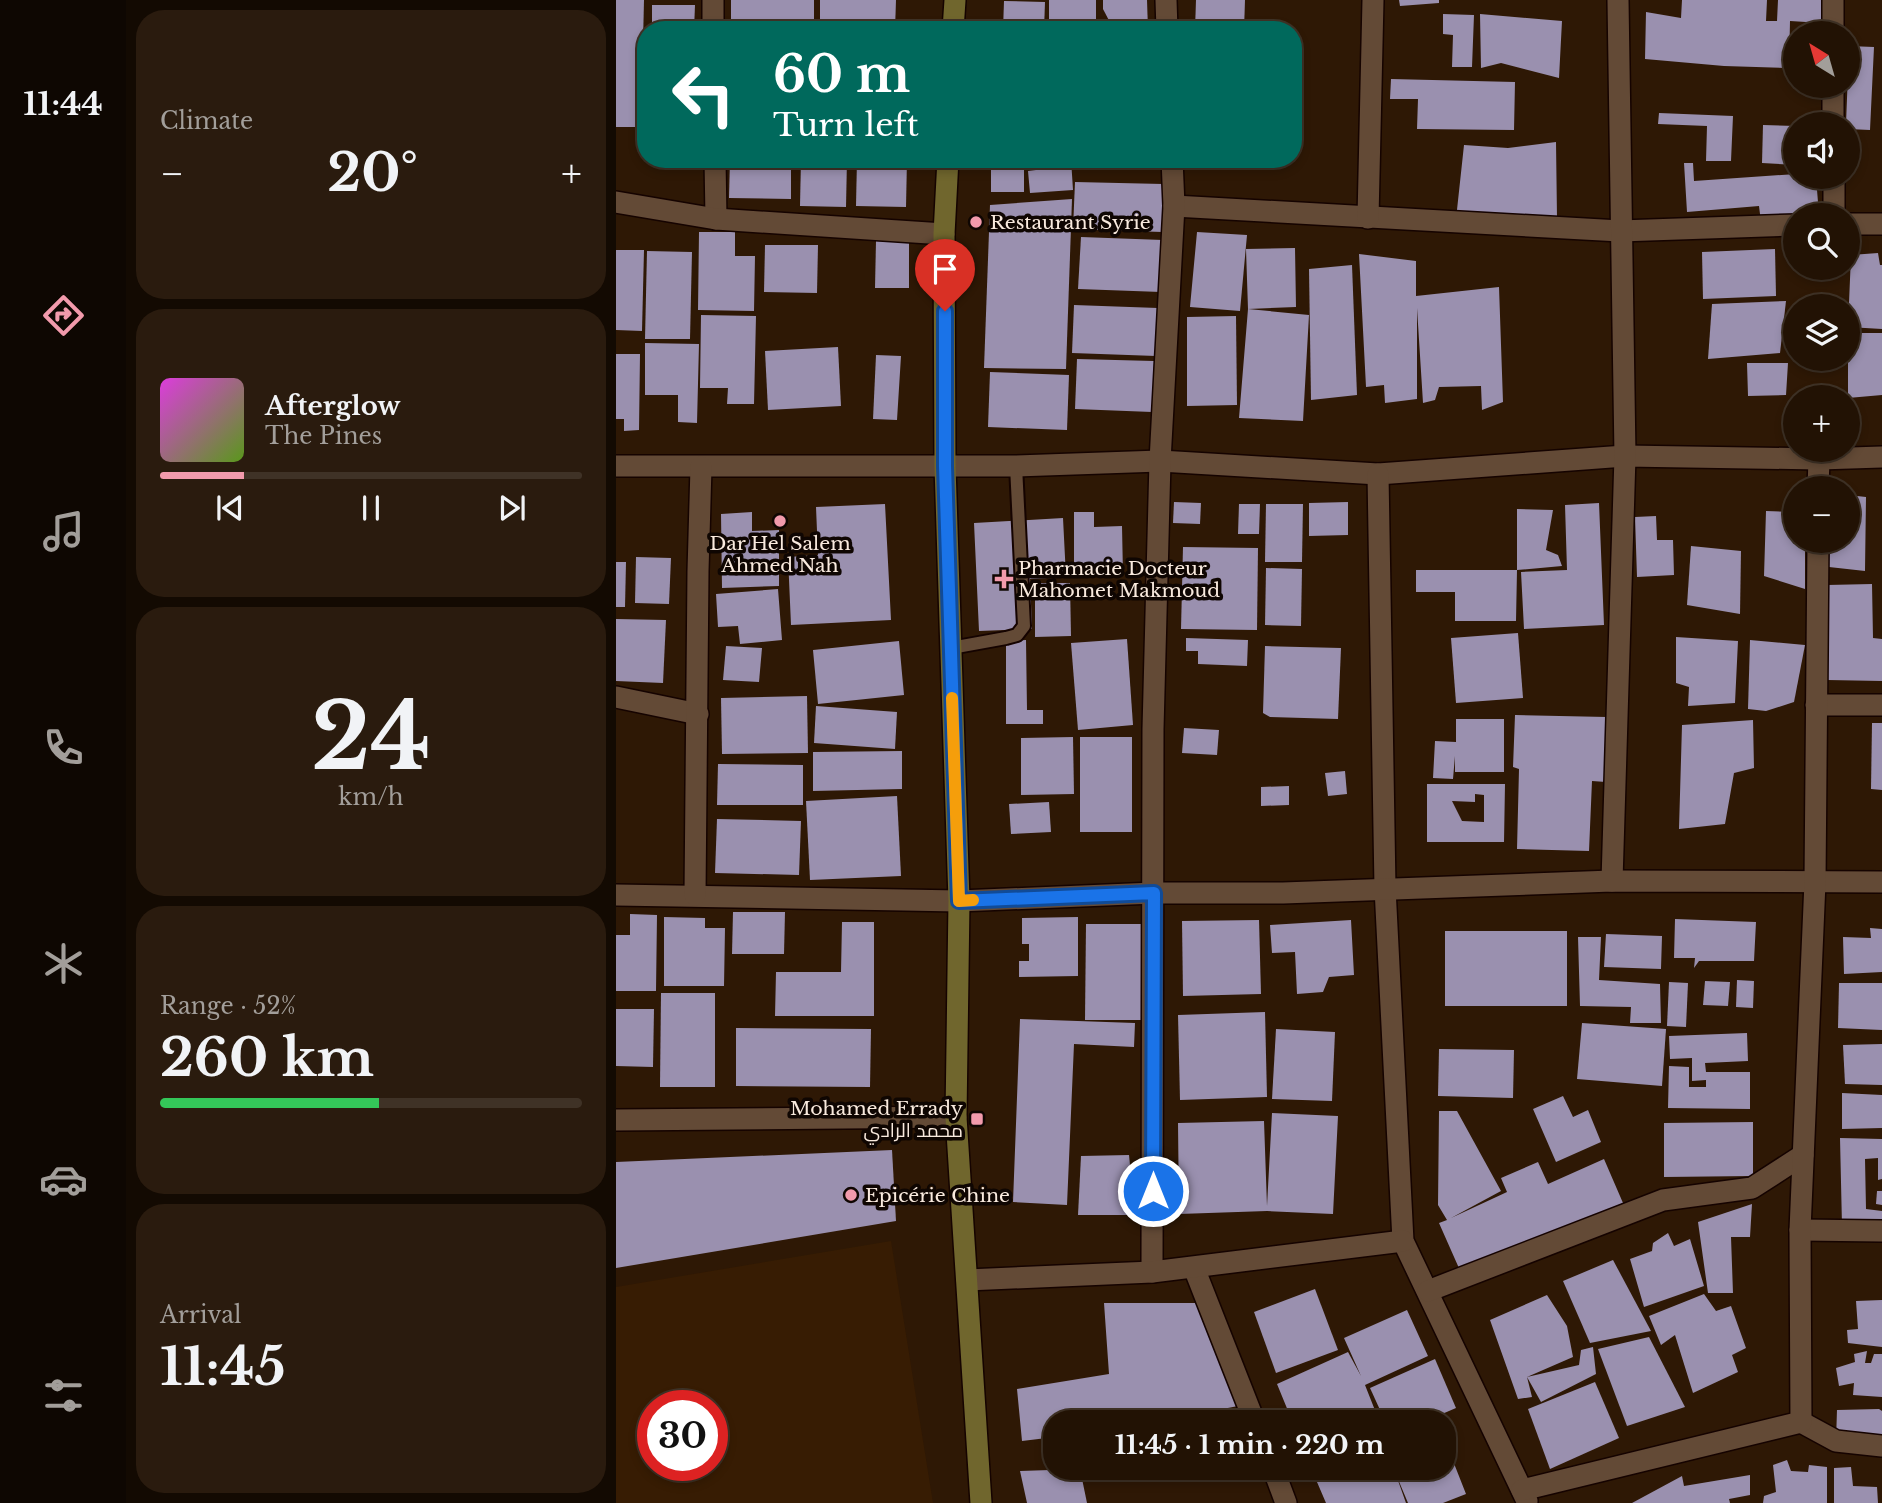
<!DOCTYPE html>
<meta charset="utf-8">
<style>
body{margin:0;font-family:"Libre Baskerville",Cairo,serif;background:#2a1b0e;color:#f1f3f6;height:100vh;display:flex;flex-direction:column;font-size:26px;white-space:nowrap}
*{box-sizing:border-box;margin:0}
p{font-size:23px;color:#a29e9a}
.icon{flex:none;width:38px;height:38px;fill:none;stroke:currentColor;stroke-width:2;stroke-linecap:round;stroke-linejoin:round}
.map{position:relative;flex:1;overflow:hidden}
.details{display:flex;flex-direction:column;gap:10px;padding:10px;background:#130a02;width:490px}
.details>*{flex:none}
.top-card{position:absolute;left:21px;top:21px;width:665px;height:147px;border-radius:28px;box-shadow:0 4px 10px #0003,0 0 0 2px #3f3226;background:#00695c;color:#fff;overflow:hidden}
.needle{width:46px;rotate:323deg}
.tools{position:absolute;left:1167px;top:21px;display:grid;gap:14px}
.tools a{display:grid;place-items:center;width:77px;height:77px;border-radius:50%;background:#221204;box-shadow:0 4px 10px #0003,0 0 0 2px #3f3226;font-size:35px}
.speed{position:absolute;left:21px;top:1390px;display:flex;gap:14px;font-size:35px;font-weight:700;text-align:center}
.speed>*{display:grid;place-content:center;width:91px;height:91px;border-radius:50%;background:#221204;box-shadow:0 4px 10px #0003,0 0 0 2px #3f3226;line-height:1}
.speed .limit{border:10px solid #d22;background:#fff;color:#111}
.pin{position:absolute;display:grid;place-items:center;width:60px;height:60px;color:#fff;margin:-72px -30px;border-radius:50% 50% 50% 0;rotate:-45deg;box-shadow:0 0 7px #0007}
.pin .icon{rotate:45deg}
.me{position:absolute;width:77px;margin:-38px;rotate:0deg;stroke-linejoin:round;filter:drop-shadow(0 0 5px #0008)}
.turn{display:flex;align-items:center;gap:24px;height:147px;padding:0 21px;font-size:32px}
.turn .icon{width:91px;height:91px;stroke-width:2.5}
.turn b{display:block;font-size:49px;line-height:60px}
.big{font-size:52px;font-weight:700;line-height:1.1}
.details .card{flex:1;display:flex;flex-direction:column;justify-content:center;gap:10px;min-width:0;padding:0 24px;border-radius:28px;background:#2a1b0e}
.details .dial{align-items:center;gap:0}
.dial b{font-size:91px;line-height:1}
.song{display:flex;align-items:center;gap:21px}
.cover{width:84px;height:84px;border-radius:10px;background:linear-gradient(135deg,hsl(300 70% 55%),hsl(90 70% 35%))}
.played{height:7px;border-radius:4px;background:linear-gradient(90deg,#f29aac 20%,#3f3226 20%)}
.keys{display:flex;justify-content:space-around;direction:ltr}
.heat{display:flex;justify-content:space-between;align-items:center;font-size:38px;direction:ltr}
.charge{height:10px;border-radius:5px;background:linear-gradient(90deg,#34c759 52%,#3f3226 0)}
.trip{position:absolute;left:427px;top:1410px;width:413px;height:70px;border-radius:28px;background:#221204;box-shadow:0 4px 10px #0003,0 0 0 2px #3f3226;font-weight:700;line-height:70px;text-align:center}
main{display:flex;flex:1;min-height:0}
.tab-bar{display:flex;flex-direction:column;width:126px;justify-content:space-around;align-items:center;background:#0e0702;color:#a29e9a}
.tab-bar .icon{width:49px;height:49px}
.tab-bar .selected{color:#f29aac}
.tab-bar b{font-size:32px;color:#f1f3f6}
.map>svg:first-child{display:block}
.built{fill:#371c03;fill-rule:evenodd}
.building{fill:#9a90af;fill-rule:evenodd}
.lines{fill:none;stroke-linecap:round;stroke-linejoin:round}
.lane-casing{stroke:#150300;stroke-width:16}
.street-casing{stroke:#150300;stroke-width:24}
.secondary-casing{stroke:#150300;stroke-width:24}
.lane{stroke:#634a36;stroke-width:12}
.street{stroke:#634a36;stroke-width:21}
.secondary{stroke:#70662d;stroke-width:21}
.route-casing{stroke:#114b97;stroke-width:18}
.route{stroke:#1a73e8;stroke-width:12}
.slow{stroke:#f59e0b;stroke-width:12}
.poi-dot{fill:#f29aac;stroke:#0f0602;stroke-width:2.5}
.labels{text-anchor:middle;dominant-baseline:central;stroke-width:7;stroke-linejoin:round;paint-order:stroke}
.poi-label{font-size:19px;fill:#f9eade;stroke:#0f0602;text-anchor:start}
</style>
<main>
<nav class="tab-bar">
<b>11:44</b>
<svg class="icon selected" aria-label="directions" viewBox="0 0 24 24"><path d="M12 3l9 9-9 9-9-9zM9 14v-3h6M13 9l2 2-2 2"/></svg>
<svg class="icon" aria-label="music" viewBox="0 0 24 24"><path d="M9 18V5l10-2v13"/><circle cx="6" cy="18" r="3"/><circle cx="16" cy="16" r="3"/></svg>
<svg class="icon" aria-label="phone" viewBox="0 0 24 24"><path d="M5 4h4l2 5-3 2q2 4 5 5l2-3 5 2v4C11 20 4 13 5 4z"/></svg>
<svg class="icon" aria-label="climate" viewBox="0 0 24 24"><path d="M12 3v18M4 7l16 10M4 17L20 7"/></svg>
<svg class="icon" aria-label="car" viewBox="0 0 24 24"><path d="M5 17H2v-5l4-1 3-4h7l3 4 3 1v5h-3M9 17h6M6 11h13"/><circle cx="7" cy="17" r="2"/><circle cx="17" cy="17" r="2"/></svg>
<svg class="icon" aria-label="filters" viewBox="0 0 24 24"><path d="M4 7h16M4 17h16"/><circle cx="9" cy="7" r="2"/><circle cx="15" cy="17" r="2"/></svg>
</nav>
<section class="details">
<div class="card"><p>Climate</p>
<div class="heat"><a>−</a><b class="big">20°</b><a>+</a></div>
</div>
<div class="card">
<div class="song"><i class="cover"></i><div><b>Afterglow</b><p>The Pines</p></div></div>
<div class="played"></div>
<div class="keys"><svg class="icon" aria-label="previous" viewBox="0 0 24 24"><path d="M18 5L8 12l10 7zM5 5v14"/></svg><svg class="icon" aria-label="pause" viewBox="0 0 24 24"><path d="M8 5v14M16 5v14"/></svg><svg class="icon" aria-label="next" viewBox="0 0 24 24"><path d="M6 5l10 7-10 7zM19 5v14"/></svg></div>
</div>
<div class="card dial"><b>24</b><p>km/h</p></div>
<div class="card"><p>Range · 52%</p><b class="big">260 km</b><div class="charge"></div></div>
<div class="card"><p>Arrival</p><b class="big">11:45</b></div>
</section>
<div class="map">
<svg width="1266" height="1503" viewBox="0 0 1266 1503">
<rect width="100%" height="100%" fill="#2e1805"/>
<path class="built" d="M275,1241L317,1503H0V1287ZM96,1405V1465H37V1405Z"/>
<g class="building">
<polygon points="0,0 28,0 25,127 0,127"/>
<rect x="115" y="0" width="83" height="30"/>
<polygon points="204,0 280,0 279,30 204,30"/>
<rect x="433" y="0" width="47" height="30"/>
<polygon points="487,0 531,0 532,30 498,30 487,9"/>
<polygon points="580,0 629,0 628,30 579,30"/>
<polygon points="783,0 823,0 823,3 784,6"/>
<polygon points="1066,0 1151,0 1150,21 1161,21 1162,0 1206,0 1206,23 1174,21 1173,68 1108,66 1029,59 1030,12 1065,18"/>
<polygon points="388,1 429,2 428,30 387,30"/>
<polygon points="36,5 79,5 78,30 36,30"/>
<polygon points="827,14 858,15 856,67 836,67 837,35 827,34"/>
<polygon points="864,14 946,21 943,78 885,63 865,68"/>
<polygon points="1233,46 1258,47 1254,130 1232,129 1232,124 1230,124"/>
<polygon points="775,79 899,82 898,130 801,129 802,99 774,99"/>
<polygon points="1043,113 1117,116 1115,161 1090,161 1091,126 1042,124"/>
<polygon points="1147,125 1180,126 1180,165 1146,163"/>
<polygon points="940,142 941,218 840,219 848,145 892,148"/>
<polygon points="114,159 175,159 175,199 113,198"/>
<polygon points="185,159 231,159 230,207 184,206"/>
<polygon points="241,159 291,159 290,207 240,206"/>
<rect x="375" y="159" width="33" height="33"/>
<polygon points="427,159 455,159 457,190 414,193 412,171 428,169"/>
<polygon points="1068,163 1077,163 1078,181 1180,174 1180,177 1200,177 1203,215 1180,215 1145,222 1143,206 1071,212"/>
<polygon points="459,182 547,184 546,232 457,229"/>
<polygon points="456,199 450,369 368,368 374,205"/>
<polygon points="83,232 119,232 119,256 139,256 138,311 82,310"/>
<polygon points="581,232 631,235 624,311 574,307"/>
<polygon points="465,237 547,240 545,292 462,289"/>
<polygon points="260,241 293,242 293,288 259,288"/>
<polygon points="149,245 202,245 201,293 148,292"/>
<polygon points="679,248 680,307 632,309 693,315 687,421 623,418 632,309 630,249"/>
<polygon points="1159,249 1160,296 1087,299 1086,252"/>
<polygon points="0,250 28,250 26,331 0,330"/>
<polygon points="31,251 76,252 74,339 29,339"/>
<polygon points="1262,253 1264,265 1266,265 1266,329 1232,327 1235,255"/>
<polygon points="743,254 800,261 800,296 883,287 887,402 866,410 865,386 823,387 819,400 807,403 801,308 801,399 769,403 768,385 750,387"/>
<polygon points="736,265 741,395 695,400 693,269"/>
<polygon points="1170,301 1164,353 1092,359 1096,304"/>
<polygon points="458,305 542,308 540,356 456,353"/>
<polygon points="85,315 140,316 138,404 111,404 112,388 84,388"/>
<polygon points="620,316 621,405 571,406 571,317"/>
<polygon points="1232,333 1266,333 1266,395 1232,398"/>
<polygon points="29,343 83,344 81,423 62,422 62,395 29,395"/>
<polygon points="222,347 225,406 152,410 149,351"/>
<polygon points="0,354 24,354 23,430 8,431 8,419 0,419"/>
<polygon points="260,355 285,356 281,420 257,419"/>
<polygon points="461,359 538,361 536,412 459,409"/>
<polygon points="1131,363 1172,363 1170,395 1132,396"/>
<polygon points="374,372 453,375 451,430 372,427"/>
<polygon points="1232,495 1250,497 1249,571 1213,567 1213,541 1232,541"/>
<polygon points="558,502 585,503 584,524 557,523"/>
<polygon points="732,502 732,535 693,536 693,503"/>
<polygon points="983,503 988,625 908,629 905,572 951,570 949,505"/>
<polygon points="269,504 275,620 175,625 172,557 202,555 200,507"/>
<polygon points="623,504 644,504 643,534 622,534"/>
<polygon points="650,504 687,504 686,562 649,562"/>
<polygon points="901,509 937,510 930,550 942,555 946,566 901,570"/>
<polygon points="1150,511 1180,512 1180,541 1189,541 1189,589 1148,576"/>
<polygon points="136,512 136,531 163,530 163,586 106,588 105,514"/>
<polygon points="458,512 478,512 478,527 506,526 507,575 458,576"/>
<polygon points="1040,516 1041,540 1057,540 1058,575 1021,577 1019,517"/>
<polygon points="447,518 450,577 414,579 416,629 363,631 358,523"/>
<polygon points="1075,546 1125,551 1124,614 1071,605"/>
<polygon points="567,547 642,548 641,630 565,629"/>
<polygon points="20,557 55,558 53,604 19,603"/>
<polygon points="0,562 10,562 9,607 0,607"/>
<polygon points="650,568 686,569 685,626 649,625"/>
<polygon points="800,570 901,570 900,621 839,621 839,592 800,592"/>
<polygon points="419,583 454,583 455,636 419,637"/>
<polygon points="1256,584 1257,638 1266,639 1266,681 1211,680 1211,585"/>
<polygon points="162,589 166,640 124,644 122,626 102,627 100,594"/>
<polygon points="0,619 50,620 47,683 0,681"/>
<polygon points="902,633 907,698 840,703 835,638"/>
<polygon points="1060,637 1122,641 1119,703 1072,706 1073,687 1060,683"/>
<polygon points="570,638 632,640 631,666 582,664 582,651 570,651"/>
<polygon points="511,639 517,725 462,730 455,643"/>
<polygon points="410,640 411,710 427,710 427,724 390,724 390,641"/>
<polygon points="1134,640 1189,645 1178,702 1150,711 1132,709"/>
<polygon points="283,641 288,695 202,704 197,650"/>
<polygon points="110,646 146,648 143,682 107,680"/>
<polygon points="649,646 725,648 722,719 654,717 647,713"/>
<polygon points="191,696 192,753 106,754 105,698"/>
<polygon points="200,706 281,712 279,749 198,743"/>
<polygon points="899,715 991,717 990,782 976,781 973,851 901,849 903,769 897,767"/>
<polygon points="840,719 888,719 888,772 839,772 839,756 837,779 817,778 819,741 840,742"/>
<polygon points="1137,720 1138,768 1118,773 1109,824 1063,829 1066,725"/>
<polygon points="1256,723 1266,723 1266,790 1255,789"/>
<polygon points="568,728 603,730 601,755 566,753"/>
<polygon points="457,737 458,794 405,795 405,738"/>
<rect x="464" y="737" width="52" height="95"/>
<polygon points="286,751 286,789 197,791 197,752"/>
<polygon points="102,764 187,765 187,805 101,805"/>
<polygon points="729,771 731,794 712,796 709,773"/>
<path d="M811,784H889L888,842H811ZM859,794L868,795V822L846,821L836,801L859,802Z"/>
<polygon points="673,786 673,805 645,806 645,787"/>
<polygon points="281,796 285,876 194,880 190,801"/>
<polygon points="433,802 435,832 395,834 393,804"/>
<polygon points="101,819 185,821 183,875 99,873"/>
<polygon points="117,912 169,912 168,954 116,954"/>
<polygon points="14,914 41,915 40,991 0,991 0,935 14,935"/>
<polygon points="48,917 89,918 89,928 109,928 108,986 48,986"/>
<polygon points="462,917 462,976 403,977 403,961 413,961 413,944 406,944 406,918"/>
<polygon points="1059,919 1140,922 1138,961 1083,961 1078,968 1079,958 1058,958"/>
<polygon points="643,920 645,994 567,996 566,921"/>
<polygon points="735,920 738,975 713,977 707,992 681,994 679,952 656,953 654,925"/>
<polygon points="226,922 258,922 258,1016 159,1016 160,972 225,972"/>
<polygon points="470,924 528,924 527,1020 469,1020"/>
<polygon points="1254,928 1266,929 1266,972 1228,974 1227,937 1255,938"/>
<rect x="829" y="931" width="122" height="75"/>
<polygon points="990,934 1046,936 1045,969 988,967"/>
<polygon points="962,937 985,937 983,980 1044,984 1045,1023 1014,1023 1015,1007 964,1006"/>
<polygon points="1121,980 1138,981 1137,1008 1120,1007"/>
<polygon points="1089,981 1114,982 1112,1006 1087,1005"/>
<polygon points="1053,982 1072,983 1070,1027 1051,1026"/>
<polygon points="1223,983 1266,983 1266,1030 1222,1028"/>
<polygon points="45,993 99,993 99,1087 44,1087"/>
<polygon points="0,1009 38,1009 37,1067 0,1066"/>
<polygon points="649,1012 651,1097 564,1100 562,1015"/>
<polygon points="404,1019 519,1023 518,1047 458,1044 451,1205 397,1202"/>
<polygon points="966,1023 1050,1029 1046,1086 961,1079"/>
<polygon points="120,1028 255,1029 254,1087 120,1086"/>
<polygon points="660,1029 719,1032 716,1101 656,1099"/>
<polygon points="1131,1033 1132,1061 1089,1063 1090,1072 1134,1072 1134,1109 1052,1108 1053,1066 1073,1067 1073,1087 1090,1087 1090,1080 1076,1081 1076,1058 1054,1059 1053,1036"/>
<polygon points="1266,1044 1266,1085 1229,1084 1227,1045"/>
<polygon points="823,1049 898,1050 897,1098 822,1096"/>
<polygon points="1226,1093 1266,1095 1266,1128 1226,1129"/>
<polygon points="947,1096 957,1117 972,1110 985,1142 940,1162 917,1109"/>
<polygon points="823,1111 841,1111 885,1191 835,1218 891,1192 885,1178 922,1162 932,1184 988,1159 1007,1203 846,1275 823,1223 831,1220 822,1205"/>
<polygon points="656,1113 722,1116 717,1214 651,1211 563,1214 562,1123 648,1121 651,1206"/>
<polygon points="1137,1122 1137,1176 1048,1177 1048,1123"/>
<polygon points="1224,1138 1266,1139 1266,1179 1262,1180 1262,1158 1249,1159 1250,1209 1266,1211 1266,1230 1226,1226"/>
<polygon points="276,1150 280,1221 0,1268 0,1162"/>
<polygon points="513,1155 519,1215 462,1215 465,1156"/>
<polygon points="1261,1191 1266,1191 1266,1205 1260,1204"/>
<polygon points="1136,1204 1134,1237 1115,1237 1117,1293 1092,1293 1082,1222"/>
<polygon points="1052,1233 1058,1246 1074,1239 1088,1286 1028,1307 1014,1259 1036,1251 1037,1243"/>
<polygon points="997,1260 1035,1331 974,1343 947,1281"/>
<polygon points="699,1289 722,1350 660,1373 638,1312"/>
<polygon points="1088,1294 1100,1311 1115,1306 1130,1348 1116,1355 1122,1372 1077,1393 1059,1335 1045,1345 1033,1316"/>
<polygon points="931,1295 951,1326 957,1357 911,1377 963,1365 965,1350 977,1347 980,1374 925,1402 911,1377 916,1397 902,1399 874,1320"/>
<polygon points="1266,1300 1266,1347 1232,1343 1231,1330 1242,1329 1240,1301"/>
<polygon points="488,1303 584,1303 622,1406 535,1423 439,1423 439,1437 406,1441 401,1389 493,1374"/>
<polygon points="791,1310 812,1356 749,1385 764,1423 677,1423 661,1384 732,1352 745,1376 728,1338"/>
<polygon points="1033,1337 1069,1407 1011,1426 982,1349"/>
<polygon points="1251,1351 1249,1363 1255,1363 1258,1354 1266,1354 1266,1397 1237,1395 1238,1383 1223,1386 1220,1368 1239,1362 1238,1354"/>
<polygon points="819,1359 840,1408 805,1423 770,1423 754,1388"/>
<polygon points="979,1382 1003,1438 934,1469 912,1409"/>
<polygon points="1263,1409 1266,1411 1266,1443 1220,1441 1221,1410"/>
<polygon points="828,1438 850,1494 827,1503 792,1503 779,1472 790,1503 710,1503 698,1475 714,1468 828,1468"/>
<polygon points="1171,1460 1175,1471 1192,1472 1193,1465 1211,1467 1211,1503 1147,1503 1148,1496 1160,1492 1157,1465"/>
<polygon points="1235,1467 1237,1486 1261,1487 1262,1503 1218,1503 1218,1468"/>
<polygon points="464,1469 471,1503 411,1503 404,1471"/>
<polygon points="1134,1475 1134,1495 1113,1499 1114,1503 1016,1503 1066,1476 1068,1486"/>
</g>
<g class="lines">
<g class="lane-casing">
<polyline id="lane" points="335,648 390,638 401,635 408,626 400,466"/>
</g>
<g class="street-casing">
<g id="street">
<polyline points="550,0 551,30"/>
<polyline points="1217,0 1217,33"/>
<polyline points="97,30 97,0"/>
<polyline points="1217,86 1217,124"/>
<polyline points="99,159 100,219"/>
<polyline points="1218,177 1218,215"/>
<polyline points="0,202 100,219 328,234"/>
<polyline points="558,206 1004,231 1180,225"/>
<polyline points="752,218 757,0"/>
<polyline points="1232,224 1266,224"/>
<polyline points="0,466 400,466 544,461 762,474 1009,456 1203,459 1266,457"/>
<polyline points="762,474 769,888 787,1241 911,1501"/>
<polyline points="1202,488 1203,459"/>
<polyline points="0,697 82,714"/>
<polyline points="1200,705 1266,705"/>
<polyline points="996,881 1009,456 1002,0"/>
<polyline points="0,895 343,901 538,893 667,893 996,881 1266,882"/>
<polyline points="79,895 82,571 85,467"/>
<polyline points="0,1120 340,1117"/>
<polyline points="1184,1230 1266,1231"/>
<polyline points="578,1268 639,1423"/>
<polyline points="536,1272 537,729 544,461 558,206 556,159"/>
<polyline points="351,1280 536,1272 787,1241"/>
<polyline points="812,1291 1047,1200 1136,1188 1187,1155"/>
<polyline points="1185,1422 1220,1441 1266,1446"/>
<polyline points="657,1468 670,1503"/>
<polyline points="906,1490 1185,1422 1184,1230 1199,882 1202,541"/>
</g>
</g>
<g class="secondary-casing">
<g id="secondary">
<polyline points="337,30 339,0"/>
<polyline points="332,159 328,234 329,466 343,901 340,1117 365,1503"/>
</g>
</g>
<use href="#lane" class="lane"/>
<use href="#street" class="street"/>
<use href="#secondary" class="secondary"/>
</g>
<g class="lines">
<g class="route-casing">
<polyline id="route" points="329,311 329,466 343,901 538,893 537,1191"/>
</g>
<use href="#route" class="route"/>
<polyline class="slow" points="336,698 343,901 357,900"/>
</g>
<g class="poi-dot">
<circle cx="360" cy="222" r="7"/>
<circle cx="164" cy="521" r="7"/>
<path d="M384.5 568.5h7v7h7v7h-7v7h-7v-7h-7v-7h7z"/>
<rect x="354" y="1112" width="14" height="14" rx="3.5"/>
<circle cx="235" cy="1195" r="7"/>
</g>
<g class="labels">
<g class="poi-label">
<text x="374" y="222">Restaurant Syrie</text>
<text x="164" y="543" text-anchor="middle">Dar Hel Salem<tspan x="164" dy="22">Ahmed Nah</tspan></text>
<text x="402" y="568">Pharmacie Docteur<tspan x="402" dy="22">Mahomet Makmoud</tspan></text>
<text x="347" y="1108" text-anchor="end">Mohamed Errady<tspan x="347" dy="22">محمد الرادي</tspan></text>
<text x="249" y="1195">Epicérie Chine</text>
</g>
</g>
</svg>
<div class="tools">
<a><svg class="needle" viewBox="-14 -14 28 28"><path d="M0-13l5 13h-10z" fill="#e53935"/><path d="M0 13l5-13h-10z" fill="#a29e9a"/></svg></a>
<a><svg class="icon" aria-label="sound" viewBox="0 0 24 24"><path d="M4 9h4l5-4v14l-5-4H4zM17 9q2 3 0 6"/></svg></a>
<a><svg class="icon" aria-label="search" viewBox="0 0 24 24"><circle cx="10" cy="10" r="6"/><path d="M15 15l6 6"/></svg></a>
<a><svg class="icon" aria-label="layers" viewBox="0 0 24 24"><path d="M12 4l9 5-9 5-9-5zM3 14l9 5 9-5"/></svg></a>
<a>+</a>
<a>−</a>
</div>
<div class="speed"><div class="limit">30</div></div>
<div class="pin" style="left:329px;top:311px;background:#d93025"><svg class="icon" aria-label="arrive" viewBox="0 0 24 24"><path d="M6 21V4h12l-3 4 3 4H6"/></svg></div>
<svg class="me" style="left:537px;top:1191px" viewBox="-20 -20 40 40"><circle r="17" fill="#1a73e8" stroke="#fff" stroke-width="3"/><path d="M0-11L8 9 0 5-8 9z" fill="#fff"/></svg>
<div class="trip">11:45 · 1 min · 220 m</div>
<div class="top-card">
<div class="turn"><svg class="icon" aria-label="left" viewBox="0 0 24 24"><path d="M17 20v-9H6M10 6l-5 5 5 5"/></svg><div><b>60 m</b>Turn left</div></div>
</div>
</div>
</main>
